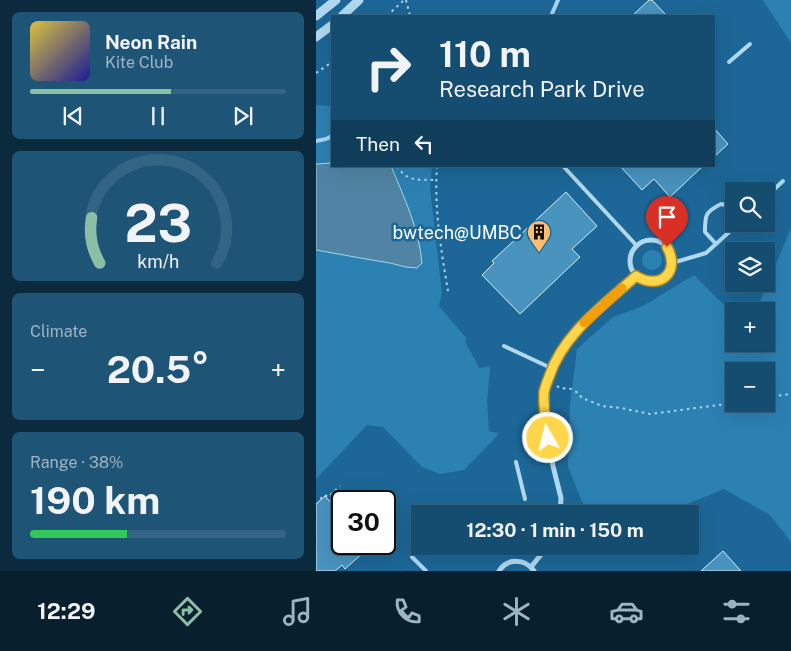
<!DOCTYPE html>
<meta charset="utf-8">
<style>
body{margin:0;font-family:"Public Sans",sans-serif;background:#1e5476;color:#f1f3f6;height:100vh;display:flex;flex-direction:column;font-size:19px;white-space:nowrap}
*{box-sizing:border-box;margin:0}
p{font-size:16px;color:#9db4c3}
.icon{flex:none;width:28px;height:28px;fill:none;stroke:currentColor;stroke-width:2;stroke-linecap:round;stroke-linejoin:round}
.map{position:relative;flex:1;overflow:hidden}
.panel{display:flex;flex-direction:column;gap:12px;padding:12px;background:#0c2a3e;width:316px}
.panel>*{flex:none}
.top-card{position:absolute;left:15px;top:15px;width:384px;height:152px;border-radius:0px;box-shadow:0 5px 20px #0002,0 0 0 1px #346484;background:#154d71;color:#f1f3f6;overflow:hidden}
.fabs{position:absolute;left:409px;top:182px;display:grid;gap:10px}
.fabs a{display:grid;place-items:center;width:50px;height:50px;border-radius:0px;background:#154d71;box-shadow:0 5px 20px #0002,0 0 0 1px #346484;font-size:25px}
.speed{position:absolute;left:15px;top:490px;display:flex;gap:10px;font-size:25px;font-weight:700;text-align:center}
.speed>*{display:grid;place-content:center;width:65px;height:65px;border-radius:50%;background:#154d71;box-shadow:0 5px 20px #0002,0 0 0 1px #346484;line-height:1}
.speed .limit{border:2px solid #111;border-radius:8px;background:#fff;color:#111}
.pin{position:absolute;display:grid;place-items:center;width:42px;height:42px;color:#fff;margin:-51px -21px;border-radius:50% 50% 50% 0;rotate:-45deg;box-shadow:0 0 5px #0007}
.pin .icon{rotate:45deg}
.me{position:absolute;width:55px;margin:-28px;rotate:352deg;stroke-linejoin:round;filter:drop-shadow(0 0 4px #0008)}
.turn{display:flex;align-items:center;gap:18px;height:105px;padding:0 25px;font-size:22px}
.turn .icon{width:65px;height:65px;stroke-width:2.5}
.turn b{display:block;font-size:35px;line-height:42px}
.then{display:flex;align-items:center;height:48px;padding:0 25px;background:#0003;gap:10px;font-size:19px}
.big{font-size:38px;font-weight:700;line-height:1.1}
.panel .widget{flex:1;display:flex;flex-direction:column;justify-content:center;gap:8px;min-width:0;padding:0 18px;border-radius:8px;background:#1e5476}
.panel .dial{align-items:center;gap:0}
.dial svg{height:130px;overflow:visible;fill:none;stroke:#346484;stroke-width:7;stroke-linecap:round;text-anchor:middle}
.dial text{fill:#f1f3f6;stroke:none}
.song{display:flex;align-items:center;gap:15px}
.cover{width:60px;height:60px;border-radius:8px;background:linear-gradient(135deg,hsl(50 70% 55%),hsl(240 70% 35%))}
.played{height:5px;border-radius:2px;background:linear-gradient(90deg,#8abfa5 55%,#346484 55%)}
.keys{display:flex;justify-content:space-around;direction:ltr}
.heat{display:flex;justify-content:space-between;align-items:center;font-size:28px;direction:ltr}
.charge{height:8px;border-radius:4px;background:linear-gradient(90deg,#34c759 38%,#346484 0)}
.trip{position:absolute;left:95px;top:505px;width:288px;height:50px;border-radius:0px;background:#154d71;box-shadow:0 5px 20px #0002,0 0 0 1px #346484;font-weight:700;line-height:50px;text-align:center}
.menu{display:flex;height:80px;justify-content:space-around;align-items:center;background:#081f2d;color:#9db4c3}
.menu .icon{width:35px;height:35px}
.menu .current{color:#8abfa5}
.menu b{font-size:22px;color:#f1f3f6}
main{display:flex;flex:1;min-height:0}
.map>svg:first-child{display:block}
.green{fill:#2c81b3;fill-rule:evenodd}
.water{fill:#5184a4;stroke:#a4d5f2}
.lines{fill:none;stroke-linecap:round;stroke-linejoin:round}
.stream{stroke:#a4d5f2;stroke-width:4}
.building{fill:#4993bf;stroke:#d7eefb}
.path{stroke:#b0d8f0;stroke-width:2;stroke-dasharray:2.5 4;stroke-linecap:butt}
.service{stroke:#b0d8f0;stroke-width:4}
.minor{stroke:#b0d8f0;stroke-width:5}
.tertiary{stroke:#b0d8f0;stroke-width:9}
.route-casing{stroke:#a68a30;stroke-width:12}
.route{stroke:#ffd54a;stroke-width:9}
.slow{stroke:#f59e0b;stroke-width:9}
.labels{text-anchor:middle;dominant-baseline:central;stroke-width:5;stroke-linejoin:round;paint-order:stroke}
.poi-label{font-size:18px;fill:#fff;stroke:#1c6797;text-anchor:end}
</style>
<main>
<section class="panel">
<div class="widget">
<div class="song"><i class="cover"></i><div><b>Neon Rain</b><p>Kite Club</p></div></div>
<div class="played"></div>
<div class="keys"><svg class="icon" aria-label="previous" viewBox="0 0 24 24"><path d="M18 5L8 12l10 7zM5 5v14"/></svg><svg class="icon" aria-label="pause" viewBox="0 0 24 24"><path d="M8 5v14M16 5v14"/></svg><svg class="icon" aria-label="next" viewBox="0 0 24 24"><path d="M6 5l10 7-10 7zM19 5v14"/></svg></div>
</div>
<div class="widget dial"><svg viewBox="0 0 100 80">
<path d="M14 69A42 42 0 1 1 86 69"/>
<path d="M14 69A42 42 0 0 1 9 41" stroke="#8abfa5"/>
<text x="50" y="56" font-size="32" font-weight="700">23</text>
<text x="50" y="72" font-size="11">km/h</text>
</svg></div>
<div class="widget"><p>Climate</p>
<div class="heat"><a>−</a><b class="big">20.5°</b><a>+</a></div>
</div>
<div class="widget"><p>Range · 38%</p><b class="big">190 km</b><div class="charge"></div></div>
</section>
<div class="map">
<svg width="475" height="571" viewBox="0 0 475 571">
<rect width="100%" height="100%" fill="#1c6797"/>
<g class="green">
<polygon points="447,0 475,0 475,43"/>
<polygon points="0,105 16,106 16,166 116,166 114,189 126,293 123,306 150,338 149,342 162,365 163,368 170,367 173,366 174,369 171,402 173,431 182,433 181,436 148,470 124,474 106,467 67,427 51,425 0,479"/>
<path d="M475,228V542L454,515L408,489L352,512L271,514L252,467L254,405L261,349L297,317L327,306L378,275L408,305L440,311ZM418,311H450V344H418ZM418,371H450V404H418Z"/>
<circle cx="336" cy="260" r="10"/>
</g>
<path class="water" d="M16,163V166H75C88,197 103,229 106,263L101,268L90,267L74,263L50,259L0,250V164Z"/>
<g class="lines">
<g class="stream">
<polyline points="235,16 242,0"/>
<polyline points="0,141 10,139 16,136"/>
</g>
</g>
<g class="building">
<polygon points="333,0 336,0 351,16 316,16"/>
<polygon points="398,128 412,144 398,157"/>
<polygon points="304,166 387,166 354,197 338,179 326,190"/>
<polygon points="250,192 281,226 256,249 264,257 204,314 166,275 178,263 176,261"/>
<polygon points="9,496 26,515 26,544 57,544 29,569 26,565 19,571 0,571 0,504"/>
<polygon points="407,551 425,571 385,571"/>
</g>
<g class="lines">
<g class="path">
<polyline points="90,0 94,16"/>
<polyline points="71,16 88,0"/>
<polyline points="0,73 16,62"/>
<path d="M81,166C92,183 102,179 120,180"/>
<path d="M121,166C118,208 125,250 132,291"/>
<polyline points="411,194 423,182"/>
<polyline points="241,386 244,388 255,389 262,393 266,398 286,406 305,408 334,414 418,403"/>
<polyline points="450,397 475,394"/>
<polyline points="6,499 5,498 9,495 12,497 24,486"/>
</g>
<g class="service">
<polyline points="413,62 434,44"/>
<polyline points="247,166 321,246"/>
<polyline points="450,197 467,181"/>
<path d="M400,244L389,232C389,215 389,212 405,204L418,207"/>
<polyline points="356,263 390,253 422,224"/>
<polyline points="188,346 235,368"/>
<polyline points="200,462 209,499"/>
<polyline points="374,534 376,534"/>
<polyline points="96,557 110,571"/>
</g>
<g class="minor">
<circle cx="335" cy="261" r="21"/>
<polyline points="244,514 245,498 237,466 232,438 228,409 228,390 235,368 244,351 268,323 320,276"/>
<polyline points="215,567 232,546"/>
<path d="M183,571C191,558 209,558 218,571"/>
</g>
<g class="tertiary">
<polyline points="0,16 20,0"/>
<polyline points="26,16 43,0"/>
<polyline points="0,37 16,25"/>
</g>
</g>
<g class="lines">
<g class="route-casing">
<path id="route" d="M232,438C230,423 227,407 228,392C229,387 231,382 233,377C247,334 288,305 320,276C344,291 365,272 351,247"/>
</g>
<use href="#route" class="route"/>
<polyline class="slow" points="268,323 306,288"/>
</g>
<defs>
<g id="building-pin" transform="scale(1.25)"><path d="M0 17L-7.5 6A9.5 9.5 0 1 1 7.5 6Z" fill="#ffbc6f" stroke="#1c6797"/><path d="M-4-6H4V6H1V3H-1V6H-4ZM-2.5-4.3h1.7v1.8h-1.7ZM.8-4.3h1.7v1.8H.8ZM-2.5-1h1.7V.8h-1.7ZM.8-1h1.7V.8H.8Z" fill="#111"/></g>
</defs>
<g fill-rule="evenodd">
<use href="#building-pin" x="223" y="232"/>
</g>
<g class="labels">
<g class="poi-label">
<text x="206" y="232">bwtech@UMBC</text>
</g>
</g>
</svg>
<div class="fabs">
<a><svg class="icon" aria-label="search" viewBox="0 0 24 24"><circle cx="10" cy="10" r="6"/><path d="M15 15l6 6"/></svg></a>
<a><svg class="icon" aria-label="layers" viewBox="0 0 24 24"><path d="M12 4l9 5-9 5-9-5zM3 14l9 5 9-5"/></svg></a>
<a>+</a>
<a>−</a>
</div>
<div class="speed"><div class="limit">30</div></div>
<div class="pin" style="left:351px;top:247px;background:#d93025"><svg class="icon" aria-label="arrive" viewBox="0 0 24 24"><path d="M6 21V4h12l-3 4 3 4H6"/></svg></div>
<svg class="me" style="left:232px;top:438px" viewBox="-20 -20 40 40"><circle r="17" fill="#ffd54a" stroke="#fff" stroke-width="3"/><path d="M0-11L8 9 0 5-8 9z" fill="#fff"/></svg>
<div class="trip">12:30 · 1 min · 150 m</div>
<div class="top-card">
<div class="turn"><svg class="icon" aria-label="right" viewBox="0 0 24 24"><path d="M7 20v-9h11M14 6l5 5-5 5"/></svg><div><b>110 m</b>Research Park Drive</div></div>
<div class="then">Then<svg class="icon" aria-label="left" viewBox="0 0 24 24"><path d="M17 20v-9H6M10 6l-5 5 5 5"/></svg></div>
</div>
</div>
</main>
<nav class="menu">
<b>12:29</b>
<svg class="icon current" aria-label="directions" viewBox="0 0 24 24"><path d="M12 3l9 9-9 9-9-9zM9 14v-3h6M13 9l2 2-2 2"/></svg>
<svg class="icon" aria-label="music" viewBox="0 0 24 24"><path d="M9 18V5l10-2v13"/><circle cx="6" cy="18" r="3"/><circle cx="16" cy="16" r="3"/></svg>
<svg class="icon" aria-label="phone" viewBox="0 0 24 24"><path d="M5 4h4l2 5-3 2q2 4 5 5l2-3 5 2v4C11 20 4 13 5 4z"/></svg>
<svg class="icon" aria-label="climate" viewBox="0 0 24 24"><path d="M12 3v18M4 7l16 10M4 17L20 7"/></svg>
<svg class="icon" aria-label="car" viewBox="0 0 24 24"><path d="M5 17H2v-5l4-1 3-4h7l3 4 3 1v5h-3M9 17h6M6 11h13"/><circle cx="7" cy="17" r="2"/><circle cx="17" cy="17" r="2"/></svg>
<svg class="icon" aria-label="filters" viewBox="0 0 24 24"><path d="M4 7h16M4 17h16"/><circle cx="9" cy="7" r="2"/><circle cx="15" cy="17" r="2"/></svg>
</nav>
